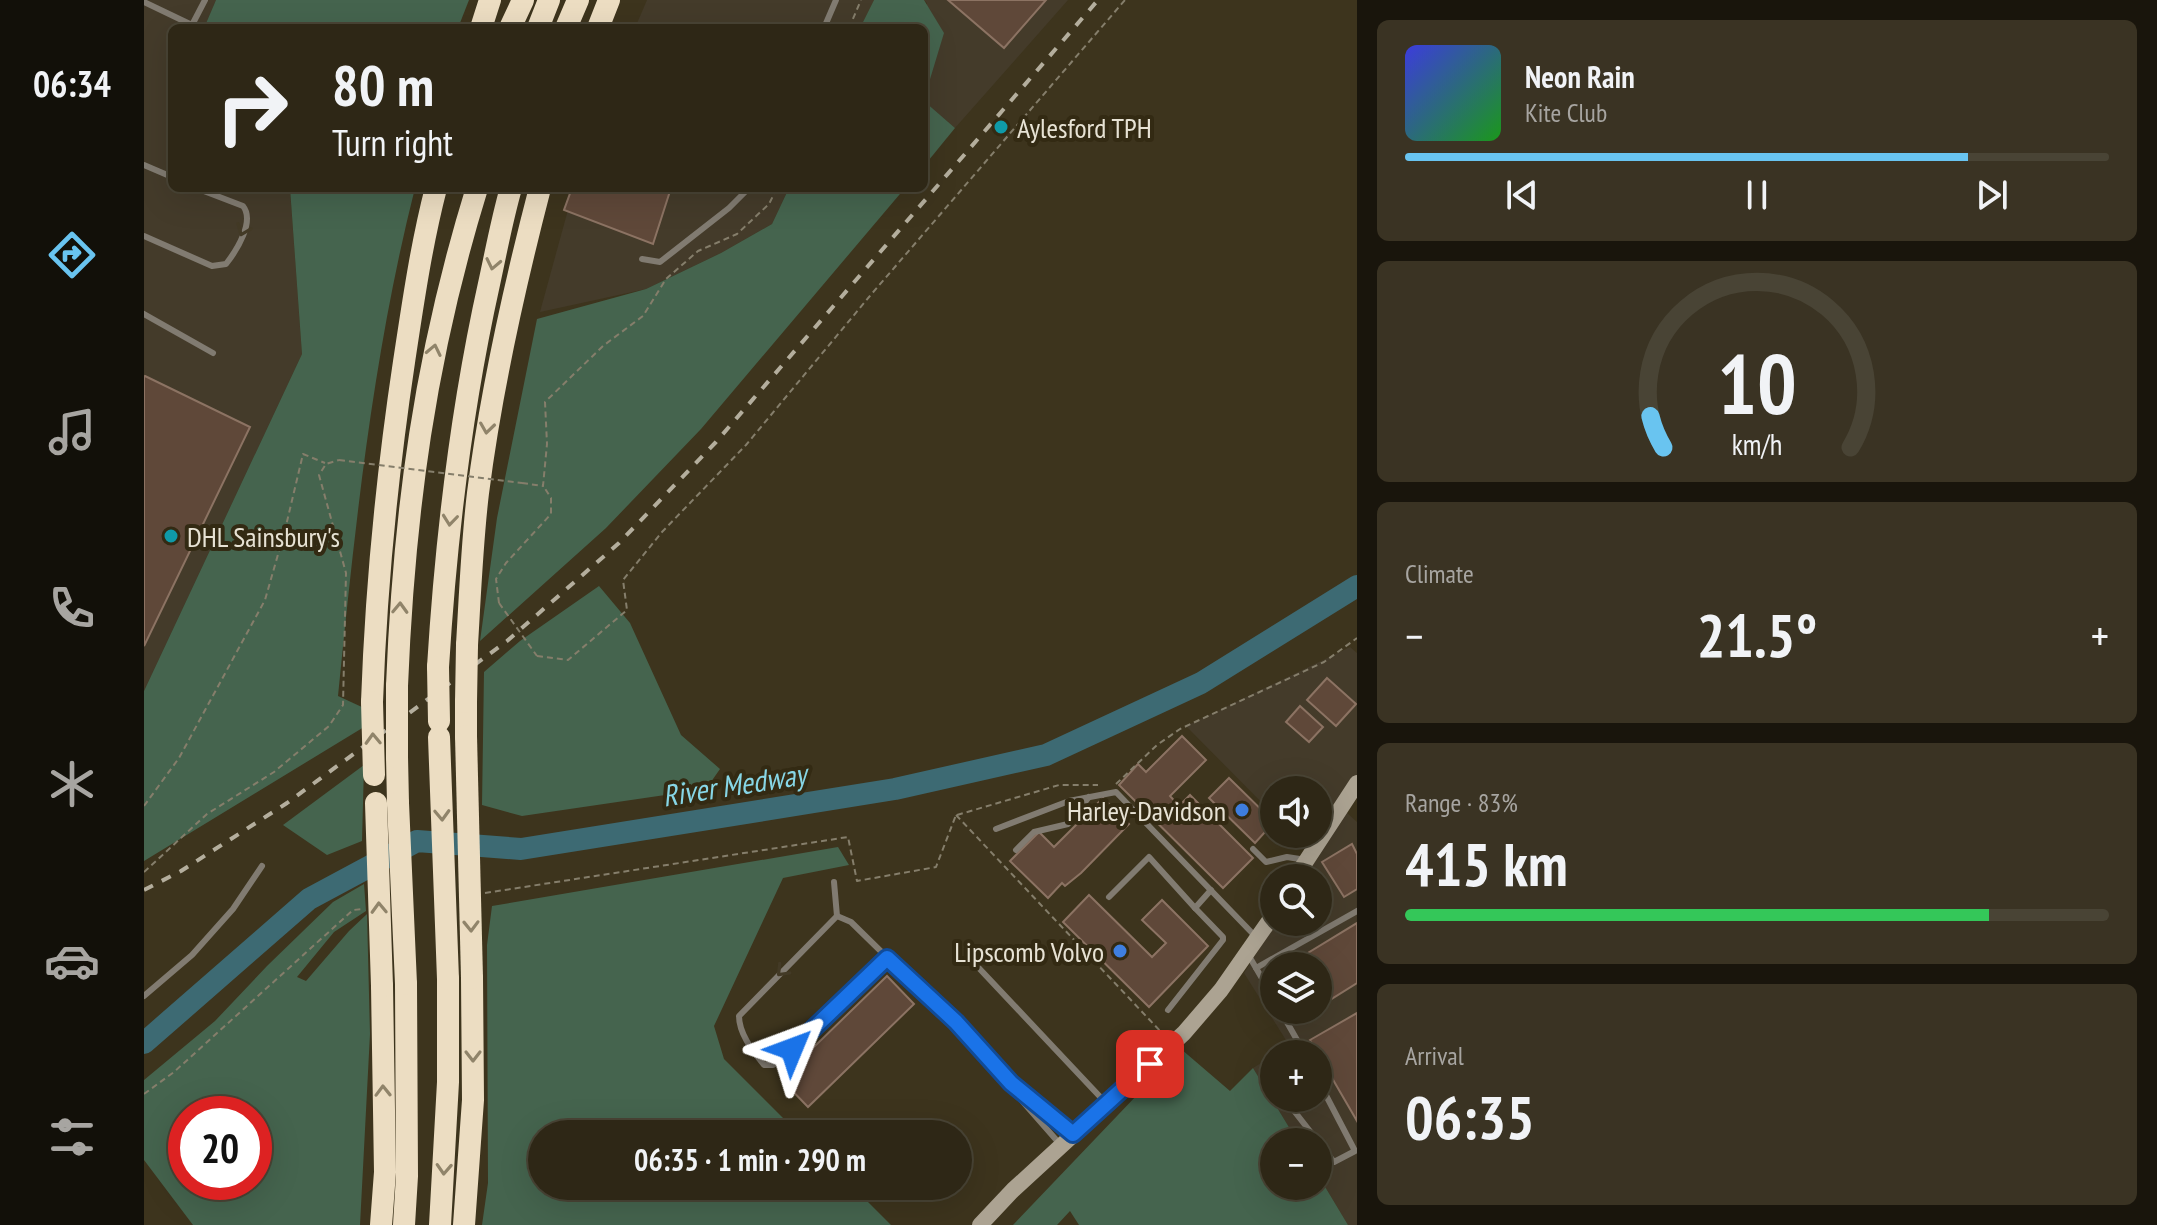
<!DOCTYPE html>
<meta charset="utf-8">
<style>
body{margin:0;font-family:"PT Sans Narrow",sans-serif;background:#3a3323;color:#f1f3f6;height:100vh;display:flex;flex-direction:column;font-size:30px;white-space:nowrap}
*{box-sizing:border-box;margin:0}
p{font-size:26px;color:#a7a5a1}
.icon{flex:none;width:44px;height:44px;fill:none;stroke:currentColor;stroke-width:2;stroke-linecap:round;stroke-linejoin:round}
.map{position:relative;flex:1;overflow:hidden}
.side{display:flex;flex-direction:column;gap:20px;padding:20px;background:#19150c;width:800px}
.side>*{flex:none}
.banner{position:absolute;left:24px;top:24px;width:760px;height:168px;border-radius:12px;box-shadow:0 8px 32px #0002,0 0 0 2px #494435;background:#2e2716;color:#f1f3f6;overflow:hidden}
.controls{position:absolute;left:1116px;top:776px;display:grid;gap:16px}
.controls a{display:grid;place-items:center;width:72px;height:72px;border-radius:50%;background:#2e2716;box-shadow:0 8px 32px #0002,0 0 0 2px #494435;font-size:40px}
.speed{position:absolute;left:24px;top:1096px;display:flex;gap:16px;font-size:40px;font-weight:700;text-align:center}
.speed>*{display:grid;place-content:center;width:104px;height:104px;border-radius:50%;background:#2e2716;box-shadow:0 8px 32px #0002,0 0 0 2px #494435;line-height:1}
.speed .limit{border:12px solid #d22;background:#fff;color:#111}
.pin{position:absolute;display:grid;place-items:center;width:68px;height:68px;color:#fff;margin:-34px;border-radius:16px;box-shadow:0 4px 12px #0006}
.me{position:absolute;width:88px;margin:-44px;rotate:46deg;stroke-linejoin:round;filter:drop-shadow(0 0 6px #0008)}
.turn{display:flex;align-items:center;gap:28px;height:168px;padding:0 32px;font-size:36px}
.turn .icon{width:104px;height:104px;stroke-width:2.5}
.turn b{display:block;font-size:56px;line-height:68px}
.big{font-size:60px;font-weight:800;line-height:1.1}
.side .tile{flex:1;display:flex;flex-direction:column;justify-content:center;gap:12px;min-width:0;padding:0 28px;border-radius:12px;background:#3a3323}
.side .dial{align-items:center;gap:0}
.dial svg{height:208px;overflow:visible;fill:none;stroke:#494435;stroke-width:7;stroke-linecap:round;text-anchor:middle}
.dial text{fill:#f1f3f6;stroke:none}
.song{display:flex;align-items:center;gap:24px}
.cover{width:96px;height:96px;border-radius:12px;background:linear-gradient(135deg,hsl(240 70% 55%),hsl(120 70% 35%))}
.played{height:8px;border-radius:4px;background:linear-gradient(90deg,#69c4f0 80%,#494435 80%)}
.keys{display:flex;justify-content:space-around;direction:ltr}
.heat{display:flex;justify-content:space-between;align-items:center;font-size:44px;direction:ltr}
.charge{height:12px;border-radius:6px;background:linear-gradient(90deg,#34c759 83%,#494435 0)}
.trip{position:absolute;left:384px;top:1120px;width:444px;height:80px;border-radius:40px;background:#2e2716;box-shadow:0 8px 32px #0002,0 0 0 2px #494435;font-weight:800;line-height:80px;text-align:center}
main{display:flex;flex:1;min-height:0}
.tabs{display:flex;flex-direction:column;width:144px;justify-content:space-around;align-items:center;background:#121009;color:#a7a5a1}
.tabs .icon{width:56px;height:56px}
.tabs .current{color:#69c4f0}
.tabs b{font-size:36px;color:#f1f3f6}
.map>svg:first-child{display:block}
.industrial{fill:#443b2a;fill-rule:evenodd}
.green{fill:#45644e;fill-rule:evenodd}
.lines{fill:none;stroke-linecap:round;stroke-linejoin:round}
.river{stroke:#3d6a73;stroke-width:22}
.building{fill:#5f4839;stroke:#8c7363;stroke-width:2}
.path{stroke:#857e6b;stroke-width:2;stroke-dasharray:6 4;stroke-linecap:butt}
.lane{stroke:#817b71;stroke-width:6}
.secondary{stroke:#aca392;stroke-width:16}
.highway{stroke:#ecddc2;stroke-width:22}
.rail{stroke:#b4ae9d;stroke-width:4;stroke-dasharray:10 10;stroke-linecap:butt}
.path-bridge{stroke:#857e6b;stroke-width:2;stroke-dasharray:6 4;stroke-linecap:butt}
.highway-bridge{stroke:#ecddc2;stroke-width:22}
.oneway{stroke:#433a26}
.oneway2{stroke:#90846a}
.route-casing{stroke:#114b97;stroke-width:20}
.route{stroke:#1a73e8;stroke-width:14}
.culture-dot{fill:#0f9aa8;stroke:#332a13;stroke-width:3}
.shop-dot{fill:#3f7fe0;stroke:#332a13;stroke-width:3}
.labels{text-anchor:middle;dominant-baseline:central;stroke-width:8;stroke-linejoin:round;paint-order:stroke}
.poi-label{font-size:28px;fill:#e7e2d4;stroke:#332a13;text-anchor:start}
.water-label{font-size:30px;font-style:italic;fill:#87d6e6;stroke:#332a13}
</style>
<main>
<nav class="tabs">
<b>06:34</b>
<svg class="icon current" aria-label="directions" viewBox="0 0 24 24"><path d="M12 3l9 9-9 9-9-9zM9 14v-3h6M13 9l2 2-2 2"/></svg>
<svg class="icon" aria-label="music" viewBox="0 0 24 24"><path d="M9 18V5l10-2v13"/><circle cx="6" cy="18" r="3"/><circle cx="16" cy="16" r="3"/></svg>
<svg class="icon" aria-label="phone" viewBox="0 0 24 24"><path d="M5 4h4l2 5-3 2q2 4 5 5l2-3 5 2v4C11 20 4 13 5 4z"/></svg>
<svg class="icon" aria-label="climate" viewBox="0 0 24 24"><path d="M12 3v18M4 7l16 10M4 17L20 7"/></svg>
<svg class="icon" aria-label="car" viewBox="0 0 24 24"><path d="M5 17H2v-5l4-1 3-4h7l3 4 3 1v5h-3M9 17h6M6 11h13"/><circle cx="7" cy="17" r="2"/><circle cx="17" cy="17" r="2"/></svg>
<svg class="icon" aria-label="filters" viewBox="0 0 24 24"><path d="M4 7h16M4 17h16"/><circle cx="9" cy="7" r="2"/><circle cx="15" cy="17" r="2"/></svg>
</nav>
<div class="map">
<svg width="1213" height="1225" viewBox="0 0 1213 1225">
<rect width="100%" height="100%" fill="#3d341d"/>
<g class="industrial">
<polygon points="0,0 72,0 60,28 28,28 28,188 146,188 158,354 0,691"/>
<polygon points="503,0 730,0 716,28 491,28"/>
<polygon points="780,0 924,0 811,128 780,101 783,3"/>
<polygon points="430,188 645,188 628,224 577,253 502,289 396,312"/>
<path d="M1206,647L1213,653V787L1201,811L1213,822V1225H1204L1174,1175V1142H1154L1109,1068L1130,1055V1098H1174V1054H1131L1145,1045L1100,973L1132,922H1174V878H1160L1168,865L1157,843L1148,834H1174V790H1130V815L1042,726ZM1130,966H1174V1010H1130Z"/>
</g>
<g class="green">
<polygon points="72,0 325,0 314,28 60,28"/>
<polygon points="730,0 780,0 800,33 780,99 780,28 716,28"/>
<polygon points="780,101 811,128 780,166"/>
<path d="M146,188H271C229,354 211,526 194,696L220,708V727L0,861V691L158,354Z"/>
<polygon points="645,188 761,188 557,429 462,528 336,641 353,518 393,319 502,289 577,253 628,224"/>
<polygon points="455,586 486,623 537,735 576,769 562,789 378,816 338,805 340,672 376,641"/>
<polygon points="220,765 218,841 183,855 139,825"/>
<polygon points="694,847 705,865 639,878 570,1026 580,1059 655,1134 398,1134 398,1186 708,1186 747,1225 338,1225 344,1183 343,945 348,906"/>
<path d="M220,884L222,911L190,932L153,977L162,981L205,931L223,914L226,1034L216,1225H49L0,1160V1080L71,1021L123,966L189,902ZM42,1114H110V1182H42Z"/>
<polygon points="1037,1049 1086,1091 1109,1068 1154,1142 1130,1142 1130,1186 1174,1186 1174,1175 1204,1225 935,1225 926,1211 913,1225 869,1225"/>
</g>
<g class="lines">
<polyline class="river" points="0,1043 165,899 273,841 377,849 751,789 902,755 1057,683 1213,586"/>
</g>
<g class="building">
<polygon points="804,0 902,0 860,48"/>
<polygon points="428,188 527,188 509,244 420,210"/>
<polygon points="1,376 106,427 0,646 0,377"/>
<polygon points="1183,678 1212,704 1192,726 1163,700"/>
<polygon points="1156,706 1179,727 1165,742 1142,722"/>
<polygon points="1038,736 1062,760 1026,796 1035,806 1046,795 1109,858 1079,888 975,785 994,764 1002,772"/>
<polygon points="1085,778 1130,822 1111,843 1065,798"/>
<polygon points="959,798 985,824 937,873 921,886 918,883 904,898 866,861 895,832 910,847"/>
<polygon points="1208,844 1213,854 1213,889 1200,897 1178,862"/>
<polygon points="945,895 1008,957 1022,943 998,920 1018,900 1064,946 1005,1007 919,922"/>
<polygon points="1213,923 1213,983 1181,1003 1174,991 1174,966 1159,966 1154,959"/>
<polygon points="743,976 770,1004 664,1107 637,1079"/>
<polygon points="1213,1013 1213,1121 1166,1040"/>
</g>
<g class="lines">
<g class="path">
<polyline points="705,28 717,0"/>
<polyline points="378,483 399,486 403,444 401,402 459,346 499,316 522,279 554,251 593,234 625,204 633,188"/>
<polyline points="355,603 352,579 362,563 407,514 407,498 400,487"/>
<polyline points="393,656 424,660 483,610 479,580 518,532 602,445 725,297 981,0"/>
<polyline points="972,784 1013,745 1036,729 1180,662 1213,638"/>
<polyline points="0,806 35,758 121,600 141,530 159,454 181,463"/>
<polyline points="812,815 1019,1034"/>
<polyline points="813,815 915,785 954,785"/>
<polyline points="0,872 63,814 130,772 185,726 199,705 202,573 175,475 182,464 195,460"/>
<polyline points="341,893 704,837 713,881 792,867 812,815"/>
<polyline points="0,1094 30,1072 209,910 220,909"/>
</g>
<g class="lane">
<polyline points="0,2 48,25 61,0"/>
<polyline points="680,28 692,0"/>
<polyline points="0,165 28,177"/>
<path d="M0,236L68,266L82,264C93,250 111,221 99,206L52,188"/>
<polyline points="498,259 516,262 585,208 605,188"/>
<polyline points="0,314 69,353"/>
<polyline points="852,829 925,801 972,792 1112,937"/>
<polyline points="1109,849 1122,862 1143,857 1162,860"/>
<polyline points="872,850 890,832 924,824 945,797"/>
<polyline points="690,882 693,916"/>
<polyline points="965,897 1005,857 1051,908 1067,890"/>
<path d="M693,916L595,1016C595,1034 609,1051 620,1065H629L743,958"/>
<polyline points="693,916 707,922 855,1067 872,1094 915,1143"/>
<polyline points="1105,956 1130,999"/>
<polyline points="832,965 961,1102"/>
<polyline points="1112,968 1213,911"/>
<polyline points="0,996 48,955 89,909 118,866"/>
<polyline points="1024,1010 1079,940 1079,937 1051,908"/>
<polyline points="1136,1010 1161,1054"/>
<polyline points="1130,1069 1120,1073 1130,1085"/>
<polyline points="870,1085 929,1134"/>
<polyline points="1140,1098 1190,1162 1211,1151 1174,1080"/>
</g>
<g class="secondary">
<polyline points="1151,878 1213,783"/>
<polyline points="836,1225 869,1190 1040,1033 1077,990 1130,914"/>
</g>
<g class="highway">
<polyline points="337,28 346,0"/>
<polyline points="366,28 379,0"/>
<polyline points="394,28 405,0"/>
<polyline points="422,28 434,0"/>
<polyline points="454,28 465,0"/>
<path d="M323,645C326,595 328,543 334,493C347,390 370,288 396,188"/>
<path d="M294,667C302,537 317,410 345,284C352,252 358,219 367,188"/>
<path d="M253,686C260,511 281,356 333,188"/>
<path d="M228,702C232,588 243,475 260,362C269,303 277,246 292,188"/>
<polyline points="322,702 322,736"/>
<polyline points="253,757 254,803"/>
<polyline points="237,1225 241,1172 238,986"/>
<polyline points="260,1225 263,1176 262,984"/>
<polyline points="296,1225 304,1082 304,979"/>
<polyline points="320,1225 329,1100 328,978"/>
</g>
<polyline class="rail" points="0,890 37,871 143,803 363,641 475,543 572,442 954,0"/>
<g class="path-bridge">
<polyline points="195,460 378,483"/>
<polyline points="355,603 393,656"/>
</g>
<g class="highway-bridge">
<polyline points="294,667 295,721"/>
<polyline points="253,686 253,757"/>
<polyline points="228,702 230,775"/>
<polyline points="322,702 323,645"/>
<polyline points="322,736 328,978"/>
<polyline points="295,737 304,979"/>
<polyline points="232,803 238,986"/>
<polyline points="254,803 262,984"/>
</g>
</g>
<defs><path id="oneway-chevron" d="M-2-3.5L2.5 0L-2 3.5" fill="none" stroke-width="1.6" stroke-linecap="round" stroke-linejoin="round" transform="scale(2)"/></defs>
<g class="oneway">
<use href="#oneway-chevron" transform="translate(99 230) rotate(112)"/>
<use href="#oneway-chevron" transform="translate(638 971) rotate(134)"/>
</g>
<g class="oneway2">
<use href="#oneway-chevron" transform="translate(349 264) rotate(102)"/>
<use href="#oneway-chevron" transform="translate(290 350) rotate(-78)"/>
<use href="#oneway-chevron" transform="translate(343 428) rotate(98)"/>
<use href="#oneway-chevron" transform="translate(306 520) rotate(96)"/>
<use href="#oneway-chevron" transform="translate(256 608) rotate(-88)"/>
<use href="#oneway-chevron" transform="translate(229 739) rotate(-92)"/>
<use href="#oneway-chevron" transform="translate(298 815) rotate(88)"/>
<use href="#oneway-chevron" transform="translate(235 908) rotate(-92)"/>
<use href="#oneway-chevron" transform="translate(327 926) rotate(89)"/>
<use href="#oneway-chevron" transform="translate(329 1056) rotate(90)"/>
<use href="#oneway-chevron" transform="translate(239 1091) rotate(-91)"/>
<use href="#oneway-chevron" transform="translate(300 1169) rotate(93)"/>
</g>
<g class="lines">
<g class="route-casing">
<polyline id="route" points="648,1049 743,958 812,1022 867,1083 929,1134 1006,1064"/>
</g>
<use href="#route" class="route"/>
</g>
<g class="culture-dot">
<circle cx="857" cy="127" r="8"/>
<circle cx="27" cy="536" r="8"/>
</g>
<g class="shop-dot">
<circle cx="1098" cy="810" r="8"/>
<circle cx="976" cy="951" r="8"/>
</g>
<g class="labels">
<g class="poi-label">
<text x="873" y="127">Aylesford TPH</text>
<text x="43" y="536">DHL Sainsbury's</text>
<text x="1082" y="810" text-anchor="end">Harley-Davidson</text>
<text x="960" y="951" text-anchor="end">Lipscomb Volvo</text>
</g>
<g class="water-label">
<text transform="translate(590 784) rotate(-9)">River Medway</text>
</g>
</g>
</svg>
<div class="controls">
<a><svg class="icon" aria-label="sound" viewBox="0 0 24 24"><path d="M4 9h4l5-4v14l-5-4H4zM17 9q2 3 0 6"/></svg></a>
<a><svg class="icon" aria-label="search" viewBox="0 0 24 24"><circle cx="10" cy="10" r="6"/><path d="M15 15l6 6"/></svg></a>
<a><svg class="icon" aria-label="layers" viewBox="0 0 24 24"><path d="M12 4l9 5-9 5-9-5zM3 14l9 5 9-5"/></svg></a>
<a>+</a>
<a>−</a>
</div>
<div class="speed"><div class="limit">20</div></div>
<div class="pin" style="left:1006px;top:1064px;background:#d93025"><svg class="icon" aria-label="arrive" viewBox="0 0 24 24"><path d="M6 21V4h12l-3 4 3 4H6"/></svg></div>
<svg class="me" style="left:648px;top:1049px" viewBox="-20 -20 40 40"><path d="M0-17L14 15 0 8-14 15z" fill="#1a73e8" stroke="#fff" stroke-width="4"/></svg>
<div class="trip">06:35 · 1 min · 290 m</div>
<div class="banner">
<div class="turn"><svg class="icon" aria-label="right" viewBox="0 0 24 24"><path d="M7 20v-9h11M14 6l5 5-5 5"/></svg><div><b>80 m</b>Turn right</div></div>
</div>
</div>
<section class="side">
<div class="tile">
<div class="song"><i class="cover"></i><div><b>Neon Rain</b><p>Kite Club</p></div></div>
<div class="played"></div>
<div class="keys"><svg class="icon" aria-label="previous" viewBox="0 0 24 24"><path d="M18 5L8 12l10 7zM5 5v14"/></svg><svg class="icon" aria-label="pause" viewBox="0 0 24 24"><path d="M8 5v14M16 5v14"/></svg><svg class="icon" aria-label="next" viewBox="0 0 24 24"><path d="M6 5l10 7-10 7zM19 5v14"/></svg></div>
</div>
<div class="tile dial"><svg viewBox="0 0 100 80">
<path d="M14 69A42 42 0 1 1 86 69"/>
<path d="M14 69A42 42 0 0 1 9 57" stroke="#69c4f0"/>
<text x="50" y="56" font-size="32" font-weight="700">10</text>
<text x="50" y="72" font-size="11">km/h</text>
</svg></div>
<div class="tile"><p>Climate</p>
<div class="heat"><a>−</a><b class="big">21.5°</b><a>+</a></div>
</div>
<div class="tile"><p>Range · 83%</p><b class="big">415 km</b><div class="charge"></div></div>
<div class="tile"><p>Arrival</p><b class="big">06:35</b></div>
</section>
</main>
